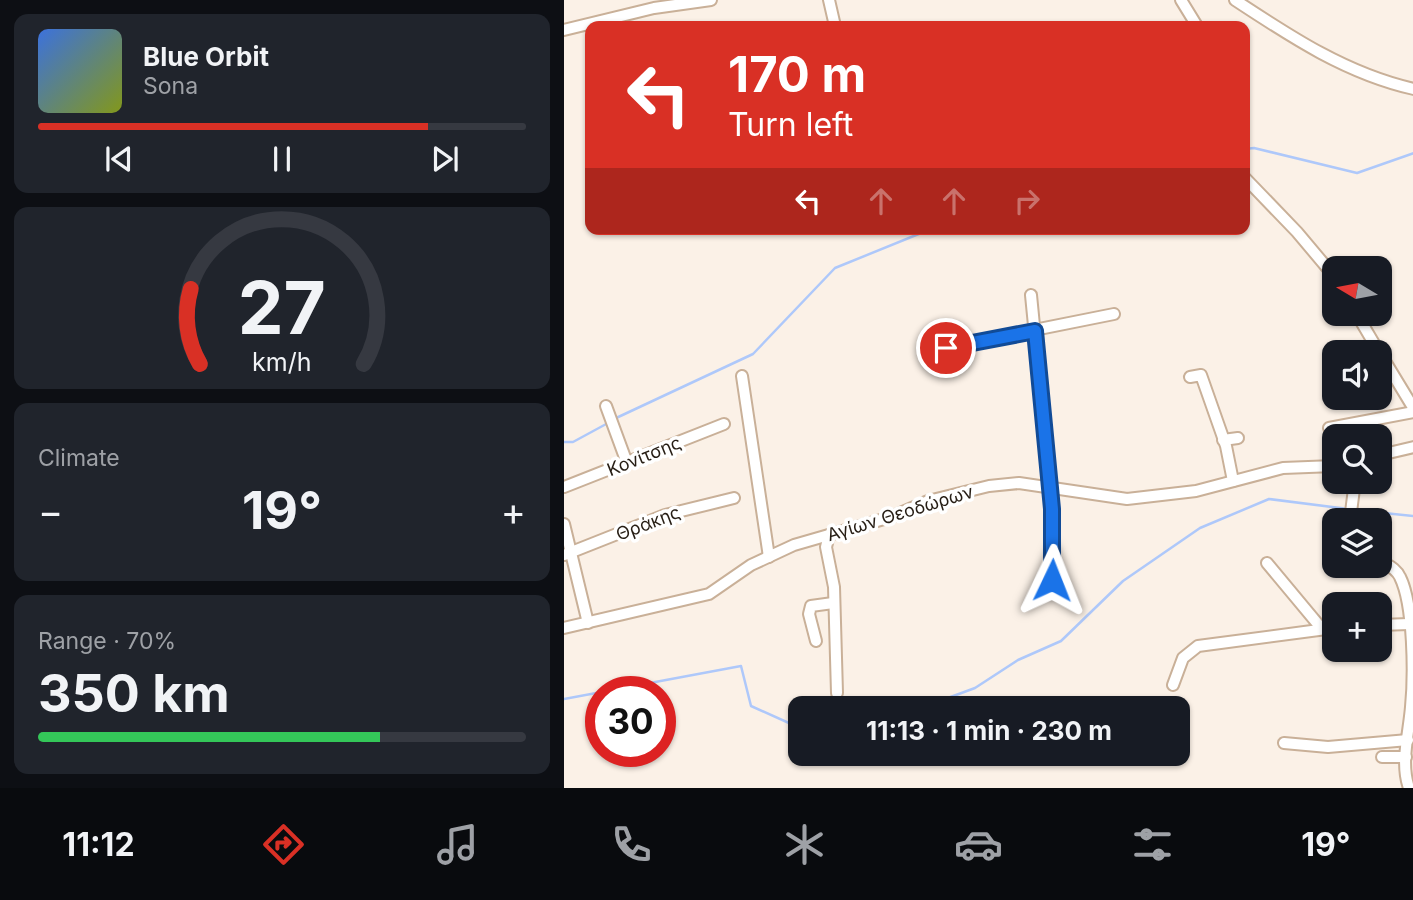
<!DOCTYPE html>
<meta charset="utf-8">
<style>
body{margin:0;font-family:Inter,sans-serif;background:#20242c;color:#f1f3f6;height:100vh;display:flex;flex-direction:column;font-size:26px;white-space:nowrap}
*{box-sizing:border-box;margin:0}
p{font-size:23px;color:#9ea1a6}
.icon{flex:none;width:38px;height:38px;fill:none;stroke:currentColor;stroke-width:2;stroke-linecap:round;stroke-linejoin:round}
.map{position:relative;flex:1;overflow:hidden}
.drawer{display:flex;flex-direction:column;gap:14px;padding:14px;background:#0d0f14;width:564px}
.drawer>*{flex:none}
.guide{position:absolute;left:21px;top:21px;width:665px;height:214px;border-radius:14px;box-shadow:0 2px 5px #0004;background:#d93025;color:#fff;overflow:hidden}
.needle{width:46px;rotate:280deg}
.tools{position:absolute;left:758px;top:256px;display:grid;gap:14px}
.tools a{display:grid;place-items:center;width:70px;height:70px;border-radius:14px;background:#171b24;box-shadow:0 2px 5px #0004;font-size:35px}
.speed{position:absolute;left:21px;top:676px;display:flex;gap:14px;font-size:35px;font-weight:700;text-align:center}
.speed>*{display:grid;place-content:center;width:91px;height:91px;border-radius:50%;background:#171b24;box-shadow:0 2px 5px #0004;line-height:1}
.speed .limit{border:10px solid #d22;background:#fff;color:#111}
.pin{position:absolute;display:grid;place-items:center;width:60px;height:60px;color:#fff;margin:-30px;border:4px solid #fff;border-radius:50%;box-shadow:0 2px 7px #0007}
.me{position:absolute;width:77px;margin:-38px;rotate:2deg;stroke-linejoin:round;filter:drop-shadow(0 0 5px #0008)}
.turn{display:flex;align-items:center;gap:24px;height:147px;padding:0 28px;font-size:32px}
.turn .icon{width:91px;height:91px;stroke-width:2.5}
.turn b{display:block;font-size:49px;line-height:60px}
.lanes{display:flex;align-items:center;height:66px;padding:0 28px;background:#0003;justify-content:center;gap:35px;direction:ltr}
.lanes .off{opacity:.35}
.big{font-size:52px;font-weight:700;line-height:1.1}
.drawer .card{flex:1;display:flex;flex-direction:column;justify-content:center;gap:10px;min-width:0;padding:0 24px;border-radius:14px;background:#20242c}
.drawer .dial{align-items:center;gap:0}
.dial svg{height:182px;overflow:visible;fill:none;stroke:#363941;stroke-width:7;stroke-linecap:round;text-anchor:middle}
.dial text{fill:#f1f3f6;stroke:none}
.song{display:flex;align-items:center;gap:21px}
.cover{width:84px;height:84px;border-radius:10px;background:linear-gradient(135deg,hsl(220 70% 55%),hsl(70 70% 35%))}
.played{height:7px;border-radius:4px;background:linear-gradient(90deg,#d93025 80%,#363941 80%)}
.keys{display:flex;justify-content:space-around;direction:ltr}
.heat{display:flex;justify-content:space-between;align-items:center;font-size:38px;direction:ltr}
.charge{height:10px;border-radius:5px;background:linear-gradient(90deg,#34c759 70%,#363941 0)}
.trip{position:absolute;left:224px;top:696px;width:402px;height:70px;border-radius:14px;background:#171b24;box-shadow:0 2px 5px #0004;font-weight:700;line-height:70px;text-align:center}
.tab-bar{display:flex;height:112px;justify-content:space-around;align-items:center;background:#090b0e;color:#9ea1a6}
.tab-bar .icon{width:49px;height:49px}
.tab-bar .active{color:#d93025}
.tab-bar b{font-size:32px;color:#f1f3f6}
main{display:flex;flex:1;min-height:0}
.map>svg:first-child{display:block}
.lines{fill:none;stroke-linecap:round;stroke-linejoin:round}
.stream{stroke:#aec8fa;stroke-width:2.5}
.minor-casing{stroke:#c9b098;stroke-width:14}
.minor{stroke:#fff;stroke-width:10}
.route-casing{stroke:#114b97;stroke-width:18}
.route{stroke:#1a73e8;stroke-width:12}
.labels{text-anchor:middle;dominant-baseline:central;stroke-width:7;stroke-linejoin:round;paint-order:stroke}
.street-label{font-size:18px;fill:#261d14;stroke:#fff}
</style>
<main>
<section class="drawer">
<div class="card">
<div class="song"><i class="cover"></i><div><b>Blue Orbit</b><p>Sona</p></div></div>
<div class="played"></div>
<div class="keys"><svg class="icon" aria-label="previous" viewBox="0 0 24 24"><path d="M18 5L8 12l10 7zM5 5v14"/></svg><svg class="icon" aria-label="pause" viewBox="0 0 24 24"><path d="M8 5v14M16 5v14"/></svg><svg class="icon" aria-label="next" viewBox="0 0 24 24"><path d="M6 5l10 7-10 7zM19 5v14"/></svg></div>
</div>
<div class="card dial"><svg viewBox="0 0 100 80">
<path d="M14 69A42 42 0 1 1 86 69"/>
<path d="M14 69A42 42 0 0 1 10 36" stroke="#d93025"/>
<text x="50" y="56" font-size="32" font-weight="700">27</text>
<text x="50" y="72" font-size="11">km/h</text>
</svg></div>
<div class="card"><p>Climate</p>
<div class="heat"><a>−</a><b class="big">19°</b><a>+</a></div>
</div>
<div class="card"><p>Range · 70%</p><b class="big">350 km</b><div class="charge"></div></div>
</section>
<div class="map">
<svg width="850" height="788" viewBox="0 0 850 788">
<rect width="100%" height="100%" fill="#fbf1e7"/>
<g class="lines">
<g class="stream">
<polyline points="681,149 690,148 793,173 850,153"/>
<polyline points="50,419 189,354 271,268 367,229"/>
<polyline points="0,442 9,442 44,423"/>
<polyline points="791,510 850,516"/>
<polyline points="0,699 177,666 187,706 236,728"/>
<polyline points="354,709 411,688 454,660 497,641 559,581 636,528 705,499 784,509"/>
</g>
<g class="minor-casing">
<g id="minor">
<polyline points="265,0 271,26"/>
<polyline points="617,0 633,26"/>
<path d="M671,0C727,37 783,74 850,89"/>
<polyline points="0,30 90,8 147,0"/>
<polyline points="681,178 733,232 770,276"/>
<polyline points="467,295 488,509 488,580"/>
<polyline points="792,313 815,352"/>
<polyline points="360,352 550,314"/>
<polyline points="816,353 850,409"/>
<polyline points="178,376 205,557"/>
<polyline points="626,377 637,375 662,446 669,481"/>
<polyline points="42,406 63,463"/>
<polyline points="765,428 850,412"/>
<polyline points="659,440 674,438"/>
<polyline points="816,455 850,447"/>
<polyline points="0,487 160,424"/>
<polyline points="786,520 791,481"/>
<polyline points="0,524 24,623"/>
<polyline points="265,535 262,547 270,587 273,693"/>
<polyline points="0,555 101,515 170,498"/>
<path d="M816,560C823,565 832,568 836,577C850,605 850,676 847,707C845,733 836,763 845,788"/>
<polyline points="703,563 758,629"/>
<polyline points="816,625 845,624"/>
<polyline points="0,628 145,594 187,565 230,545 327,517 364,501 425,486 455,483 563,499 632,491 719,468 770,466"/>
<polyline points="252,641 245,614 247,606 269,603"/>
<polyline points="609,685 619,658 634,646 770,628"/>
<polyline points="720,743 764,747 844,740"/>
<polyline points="818,757 842,757"/>
</g>
</g>
<use href="#minor" class="minor"/>
</g>
<g class="lines">
<g class="route-casing">
<polyline id="route" points="382,348 471,331 488,509 488,580"/>
</g>
<use href="#route" class="route"/>
</g>
<g class="labels">
<g class="street-label">
<text transform="translate(80 456) rotate(-22)">Κονίτσης</text>
<text transform="translate(336 513) rotate(-17)">Αγίων Θεοδώρων</text>
<text transform="translate(84 523) rotate(-21)">Θράκης</text>
</g>
</g>
</svg>
<div class="tools">
<a><svg class="needle" viewBox="-14 -14 28 28"><path d="M0-13l5 13h-10z" fill="#e53935"/><path d="M0 13l5-13h-10z" fill="#9ea1a6"/></svg></a>
<a><svg class="icon" aria-label="sound" viewBox="0 0 24 24"><path d="M4 9h4l5-4v14l-5-4H4zM17 9q2 3 0 6"/></svg></a>
<a><svg class="icon" aria-label="search" viewBox="0 0 24 24"><circle cx="10" cy="10" r="6"/><path d="M15 15l6 6"/></svg></a>
<a><svg class="icon" aria-label="layers" viewBox="0 0 24 24"><path d="M12 4l9 5-9 5-9-5zM3 14l9 5 9-5"/></svg></a>
<a>+</a>
</div>
<div class="speed"><div class="limit">30</div></div>
<div class="pin" style="left:382px;top:348px;background:#d93025"><svg class="icon" aria-label="arrive" viewBox="0 0 24 24"><path d="M6 21V4h12l-3 4 3 4H6"/></svg></div>
<svg class="me" style="left:488px;top:580px" viewBox="-20 -20 40 40"><path d="M0-17L14 15 0 8-14 15z" fill="#1a73e8" stroke="#fff" stroke-width="4"/></svg>
<div class="trip">11:13 · 1 min · 230 m</div>
<div class="guide">
<div class="turn"><svg class="icon" aria-label="left" viewBox="0 0 24 24"><path d="M17 20v-9H6M10 6l-5 5 5 5"/></svg><div><b>170 m</b>Turn left</div></div>
<div class="lanes"><svg class="icon" aria-label="left" viewBox="0 0 24 24"><path d="M17 20v-9H6M10 6l-5 5 5 5"/></svg><svg class="icon off" aria-label="ahead" viewBox="0 0 24 24"><path d="M12 20V5M6 11l6-6 6 6"/></svg><svg class="icon off" aria-label="ahead" viewBox="0 0 24 24"><path d="M12 20V5M6 11l6-6 6 6"/></svg><svg class="icon off" aria-label="right" viewBox="0 0 24 24"><path d="M7 20v-9h11M14 6l5 5-5 5"/></svg></div>
</div>
</div>
</main>
<nav class="tab-bar">
<b>11:12</b>
<svg class="icon active" aria-label="directions" viewBox="0 0 24 24"><path d="M12 3l9 9-9 9-9-9zM9 14v-3h6M13 9l2 2-2 2"/></svg>
<svg class="icon" aria-label="music" viewBox="0 0 24 24"><path d="M9 18V5l10-2v13"/><circle cx="6" cy="18" r="3"/><circle cx="16" cy="16" r="3"/></svg>
<svg class="icon" aria-label="phone" viewBox="0 0 24 24"><path d="M5 4h4l2 5-3 2q2 4 5 5l2-3 5 2v4C11 20 4 13 5 4z"/></svg>
<svg class="icon" aria-label="climate" viewBox="0 0 24 24"><path d="M12 3v18M4 7l16 10M4 17L20 7"/></svg>
<svg class="icon" aria-label="car" viewBox="0 0 24 24"><path d="M5 17H2v-5l4-1 3-4h7l3 4 3 1v5h-3M9 17h6M6 11h13"/><circle cx="7" cy="17" r="2"/><circle cx="17" cy="17" r="2"/></svg>
<svg class="icon" aria-label="filters" viewBox="0 0 24 24"><path d="M4 7h16M4 17h16"/><circle cx="9" cy="7" r="2"/><circle cx="15" cy="17" r="2"/></svg>
<b>19°</b>
</nav>
